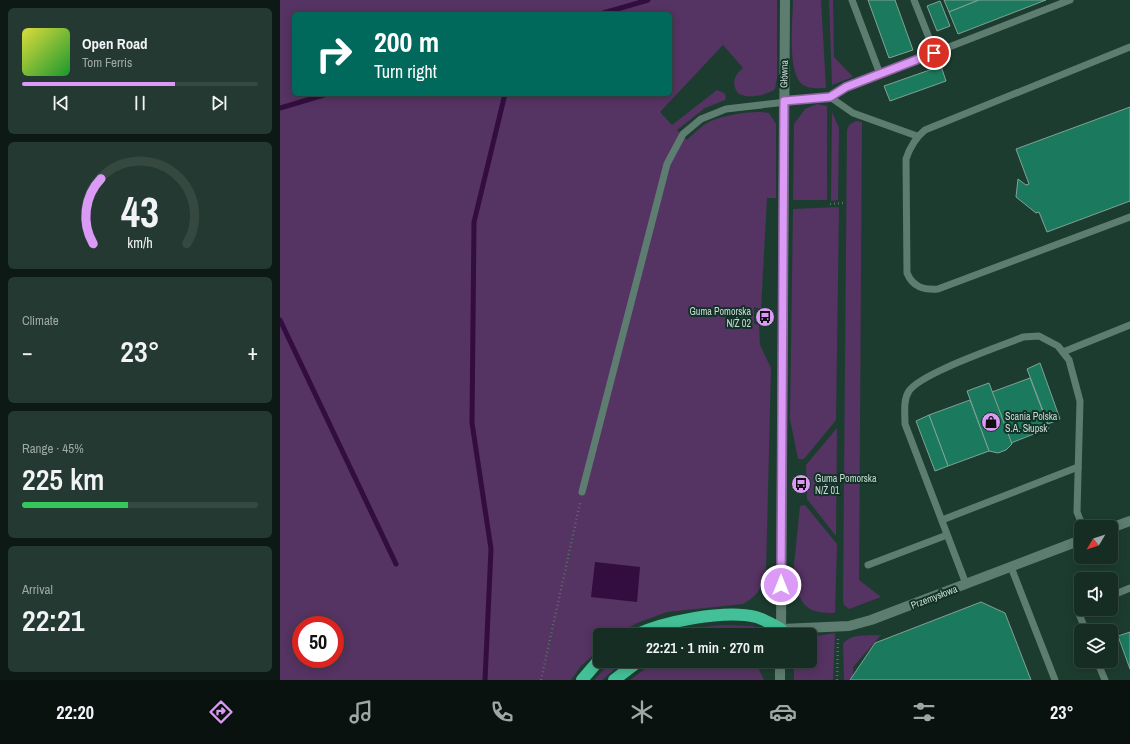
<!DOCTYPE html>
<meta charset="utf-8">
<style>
body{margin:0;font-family:"Archivo Narrow",sans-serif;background:#233931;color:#f1f3f6;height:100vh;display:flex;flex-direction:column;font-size:15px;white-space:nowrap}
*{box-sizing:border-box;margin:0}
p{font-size:13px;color:#9ea8a6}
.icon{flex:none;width:22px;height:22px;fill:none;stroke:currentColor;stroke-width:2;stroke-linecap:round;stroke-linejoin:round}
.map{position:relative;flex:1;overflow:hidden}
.panel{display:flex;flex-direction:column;gap:8px;padding:8px;background:#0c1914;width:280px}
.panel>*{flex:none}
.guide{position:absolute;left:12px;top:12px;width:380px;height:84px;border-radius:6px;box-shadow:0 2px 10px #0003,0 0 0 1px #354941;background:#00695c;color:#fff;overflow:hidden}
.needle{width:26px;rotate:231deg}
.fabs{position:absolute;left:794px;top:520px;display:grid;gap:8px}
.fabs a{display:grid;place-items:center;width:44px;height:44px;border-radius:6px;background:#162d24;box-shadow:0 2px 10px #0003,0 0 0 1px #354941;font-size:20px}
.speed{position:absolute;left:12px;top:616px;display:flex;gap:8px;font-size:20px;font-weight:700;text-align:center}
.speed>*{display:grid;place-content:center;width:52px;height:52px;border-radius:50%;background:#162d24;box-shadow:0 2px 10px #0003,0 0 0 1px #354941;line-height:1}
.speed .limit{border:6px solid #d22;background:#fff;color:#111}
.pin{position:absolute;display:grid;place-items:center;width:34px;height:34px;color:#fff;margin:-17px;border:2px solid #fff;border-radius:50%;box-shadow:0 1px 4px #0007}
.me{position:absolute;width:44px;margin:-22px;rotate:0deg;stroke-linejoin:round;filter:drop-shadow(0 0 3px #0008)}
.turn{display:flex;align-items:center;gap:14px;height:84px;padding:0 16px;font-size:18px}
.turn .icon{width:52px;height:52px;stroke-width:2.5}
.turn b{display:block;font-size:28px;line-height:34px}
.big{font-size:30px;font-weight:600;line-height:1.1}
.panel .widget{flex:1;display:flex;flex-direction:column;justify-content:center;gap:6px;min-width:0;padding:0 14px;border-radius:6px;background:#233931}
.panel .dial{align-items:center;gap:0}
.dial svg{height:104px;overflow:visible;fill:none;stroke:#354941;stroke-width:7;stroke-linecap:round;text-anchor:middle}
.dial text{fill:#f1f3f6;stroke:none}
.song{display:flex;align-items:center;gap:12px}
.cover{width:48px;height:48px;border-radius:6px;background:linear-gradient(135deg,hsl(60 70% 55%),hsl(130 70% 35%))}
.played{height:4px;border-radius:2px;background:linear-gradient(90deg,#db9af6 65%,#354941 65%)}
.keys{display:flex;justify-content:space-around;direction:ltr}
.heat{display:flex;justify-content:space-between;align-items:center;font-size:22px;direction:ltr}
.charge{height:6px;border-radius:3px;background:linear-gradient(90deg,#34c759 45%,#354941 0)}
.trip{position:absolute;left:313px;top:628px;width:224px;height:40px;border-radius:6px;background:#162d24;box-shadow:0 2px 10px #0003,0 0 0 1px #354941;font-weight:600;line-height:40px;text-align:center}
.tab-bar{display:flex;height:64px;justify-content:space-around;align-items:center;background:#09120e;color:#9ea8a6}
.tab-bar .icon{width:28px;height:28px}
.tab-bar .selected{color:#db9af6}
.tab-bar b{font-size:18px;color:#f1f3f6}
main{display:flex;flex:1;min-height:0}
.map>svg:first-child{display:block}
.green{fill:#553362;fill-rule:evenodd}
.water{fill:#330d40}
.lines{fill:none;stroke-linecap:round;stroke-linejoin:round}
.stream{stroke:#330d40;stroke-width:5}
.building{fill:#1b7a5d;stroke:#81a294}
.path{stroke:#557065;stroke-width:2.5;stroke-dasharray:1 3;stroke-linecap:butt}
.lane{stroke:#5d7d70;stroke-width:7}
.street{stroke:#5d7d70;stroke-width:10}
.secondary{stroke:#5d7d70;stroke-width:10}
.highway{stroke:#43c097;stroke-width:12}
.route-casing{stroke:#8e64a0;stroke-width:10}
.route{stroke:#db9af6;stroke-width:7}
.labels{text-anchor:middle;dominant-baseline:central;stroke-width:4;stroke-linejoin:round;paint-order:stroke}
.street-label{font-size:10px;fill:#c9dad3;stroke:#133227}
.poi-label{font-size:10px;fill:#c9dad3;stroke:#133227;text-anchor:start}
</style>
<main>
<section class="panel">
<div class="widget">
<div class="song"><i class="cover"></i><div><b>Open Road</b><p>Tom Ferris</p></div></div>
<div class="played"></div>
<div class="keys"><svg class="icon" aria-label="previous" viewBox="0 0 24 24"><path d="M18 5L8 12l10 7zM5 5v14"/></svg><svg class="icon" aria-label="pause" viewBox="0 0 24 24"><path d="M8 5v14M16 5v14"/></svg><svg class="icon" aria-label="next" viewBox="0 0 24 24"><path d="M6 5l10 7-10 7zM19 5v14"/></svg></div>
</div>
<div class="widget dial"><svg viewBox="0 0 100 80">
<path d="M14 69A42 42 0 1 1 86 69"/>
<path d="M14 69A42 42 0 0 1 20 19" stroke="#db9af6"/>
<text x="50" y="56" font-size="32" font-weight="700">43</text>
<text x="50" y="72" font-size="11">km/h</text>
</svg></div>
<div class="widget"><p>Climate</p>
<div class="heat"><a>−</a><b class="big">23°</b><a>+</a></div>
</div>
<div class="widget"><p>Range · 45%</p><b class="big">225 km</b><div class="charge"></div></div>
<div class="widget"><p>Arrival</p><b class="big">22:21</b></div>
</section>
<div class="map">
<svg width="850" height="680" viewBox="0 0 850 680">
<rect width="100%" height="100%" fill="#1d3c30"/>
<g class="green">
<path d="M0,0H497V78L495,89C487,95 467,100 458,93C451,84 454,75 463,68L443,45L380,112L392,125L437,90L444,93L446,96L445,100L425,108L397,130L407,140C414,133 422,125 431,121C445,115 474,110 489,113L496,124V198H487L481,309L474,307V324L479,325L480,345L491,368L486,571C482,588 478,596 463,604L387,612L357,623L336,635H320V649L301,666L291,680H0ZM14,14H390V94H14ZM21,625H55V659H21Z"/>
<path d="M513,0H541L546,88C540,88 530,89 525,86C506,77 513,19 513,0Z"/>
<polygon points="549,0 553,0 554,57 573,77 552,85"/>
<polygon points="537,104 547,106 547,200 513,200 514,124 525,109"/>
<polygon points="552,112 559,128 558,200 551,201"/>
<polygon points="576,121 582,122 579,580 601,597 569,609 564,605 563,600 567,130 569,125"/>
<polygon points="559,207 556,420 524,459 518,459 510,419 513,209"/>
<polygon points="557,428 556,536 527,499 526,465"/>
<path d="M525,505L557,544L555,613C540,613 526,612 520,597L514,596V565L520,506Z"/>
<polygon points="443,625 474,626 478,629 474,631 379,635 412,628"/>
<polygon points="555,633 553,680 514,680 514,661 530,661 530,637"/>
<path d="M601,635L573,667V680H564L563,644C570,633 590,636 601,635Z"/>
<polygon points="332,661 344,661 322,680 314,680"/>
<polygon points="383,661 475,661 484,680 350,680 366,668"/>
</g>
<polygon class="water" points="315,562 360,567 357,602 311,597"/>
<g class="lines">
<g class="stream">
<polyline points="320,14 368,0"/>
<polyline points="0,108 47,94"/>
<polyline points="0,320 116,564"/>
<polyline points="205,680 211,549 192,423 194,222 225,94"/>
</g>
</g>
<g class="building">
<polygon points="588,0 615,0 633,50 609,58"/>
<polygon points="664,0 699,0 669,12"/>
<polygon points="699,0 766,0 678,34 669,12"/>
<polygon points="660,1 670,26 657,31 647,6"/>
<polygon points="661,66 666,81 610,101 604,86"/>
<polygon points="850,107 850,201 767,232 759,212 756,213 736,197 738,179 746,185 749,184 736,149"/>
<polygon points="760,363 780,419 768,424 747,369"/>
<polygon points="750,378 769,428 731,443 712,392"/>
<polygon points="709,383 732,444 726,450 718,453 709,451 687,391"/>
<polygon points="690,400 709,451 668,466 649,415"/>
<polygon points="649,415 668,466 655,471 636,421"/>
<polygon points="701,602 725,613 751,680 570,680 595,643"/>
<polygon points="850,632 850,669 838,636"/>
</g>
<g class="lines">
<g class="path">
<polyline points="550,204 563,203"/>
<polyline points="261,680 300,503"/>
<polyline points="557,680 558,639"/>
</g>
<g class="lane">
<polyline points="572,0 600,74"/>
<polyline points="634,0 655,53"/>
<path d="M850,47L645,130C635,138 630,147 626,159L627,273C633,287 643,290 658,289L850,217"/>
<polyline points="550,97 573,113 637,136"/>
<polyline points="783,352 850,325"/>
<polyline points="302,492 387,164 403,134 421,119 446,109 550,97 566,87 790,0"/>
<polyline points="662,520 798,467"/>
<polyline points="588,565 667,535"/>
<polyline points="731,567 775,680"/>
<path d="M686,584L625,424C625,413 623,400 629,391C641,373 719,347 743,337L759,336L778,346L789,360L800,401L797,512L803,527"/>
<polyline points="831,596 850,588"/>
<polyline points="801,607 797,609 806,631"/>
<polyline points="817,661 825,680"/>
</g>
<g class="street">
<polyline points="831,528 850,521"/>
<polyline points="501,629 569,626 591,620 801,540"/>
</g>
<g class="secondary">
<polyline points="501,635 505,0"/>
<polyline points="500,680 500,661"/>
</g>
<g class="highway">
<path d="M355,635C383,622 444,609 476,617C484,619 493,625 501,629"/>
<polyline points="302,680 320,659"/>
<polyline points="334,680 359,661"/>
</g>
</g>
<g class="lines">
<g class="route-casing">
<polyline id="route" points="501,585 504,101 550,97 566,87 654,53"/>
</g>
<use href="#route" class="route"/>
</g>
<defs>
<g id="bus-disc" transform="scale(1)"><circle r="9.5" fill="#db9af6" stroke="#133227"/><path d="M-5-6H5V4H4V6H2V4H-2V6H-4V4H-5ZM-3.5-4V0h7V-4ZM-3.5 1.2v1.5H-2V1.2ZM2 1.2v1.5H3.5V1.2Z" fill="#111"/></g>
<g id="shop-disc" transform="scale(1)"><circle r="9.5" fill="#db9af6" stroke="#133227"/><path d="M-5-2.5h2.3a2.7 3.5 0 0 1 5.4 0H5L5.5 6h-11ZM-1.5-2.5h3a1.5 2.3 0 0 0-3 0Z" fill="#111"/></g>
</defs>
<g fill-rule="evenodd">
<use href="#bus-disc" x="485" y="317"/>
<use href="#shop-disc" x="711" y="422"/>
<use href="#bus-disc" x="521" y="484"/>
</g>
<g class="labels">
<g class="street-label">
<text transform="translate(504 74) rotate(-89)">Główna</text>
<text transform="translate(654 597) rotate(-21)">Przemysłowa</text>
</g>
<g class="poi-label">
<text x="471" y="311" text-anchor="end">Guma Pomorska<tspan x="471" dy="12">N/Ż 02</tspan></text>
<text x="725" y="416">Scania Polska<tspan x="725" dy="12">S.A. Słupsk</tspan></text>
<text x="535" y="478">Guma Pomorska<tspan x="535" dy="12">N/Ż 01</tspan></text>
</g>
</g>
</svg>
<div class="fabs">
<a><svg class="needle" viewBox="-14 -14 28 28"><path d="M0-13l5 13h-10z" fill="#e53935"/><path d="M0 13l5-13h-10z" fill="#9ea8a6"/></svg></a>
<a><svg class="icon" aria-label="sound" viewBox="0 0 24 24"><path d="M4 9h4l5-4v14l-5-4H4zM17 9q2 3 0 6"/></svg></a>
<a><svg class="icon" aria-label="layers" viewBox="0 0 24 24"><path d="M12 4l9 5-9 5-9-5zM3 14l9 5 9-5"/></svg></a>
</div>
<div class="speed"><div class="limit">50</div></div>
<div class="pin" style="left:654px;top:53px;background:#d93025"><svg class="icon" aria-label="arrive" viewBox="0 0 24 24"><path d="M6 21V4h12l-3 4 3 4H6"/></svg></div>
<svg class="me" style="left:501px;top:585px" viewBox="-20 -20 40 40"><circle r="17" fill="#db9af6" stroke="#fff" stroke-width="3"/><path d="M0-11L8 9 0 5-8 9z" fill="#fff"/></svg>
<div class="trip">22:21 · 1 min · 270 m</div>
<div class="guide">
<div class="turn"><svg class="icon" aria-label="right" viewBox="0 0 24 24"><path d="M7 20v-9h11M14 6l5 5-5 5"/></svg><div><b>200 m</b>Turn right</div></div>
</div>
</div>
</main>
<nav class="tab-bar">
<b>22:20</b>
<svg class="icon selected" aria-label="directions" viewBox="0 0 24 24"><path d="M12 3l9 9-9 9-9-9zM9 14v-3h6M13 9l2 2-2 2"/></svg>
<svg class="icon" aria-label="music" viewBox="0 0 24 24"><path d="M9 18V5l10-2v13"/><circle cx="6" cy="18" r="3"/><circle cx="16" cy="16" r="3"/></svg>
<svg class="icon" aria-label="phone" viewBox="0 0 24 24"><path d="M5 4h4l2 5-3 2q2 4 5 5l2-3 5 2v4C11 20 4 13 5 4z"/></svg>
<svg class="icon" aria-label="climate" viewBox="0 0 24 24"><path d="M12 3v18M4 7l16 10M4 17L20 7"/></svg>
<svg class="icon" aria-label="car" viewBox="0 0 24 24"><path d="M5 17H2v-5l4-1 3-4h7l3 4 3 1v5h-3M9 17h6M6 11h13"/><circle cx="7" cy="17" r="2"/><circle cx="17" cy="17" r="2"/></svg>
<svg class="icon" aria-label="filters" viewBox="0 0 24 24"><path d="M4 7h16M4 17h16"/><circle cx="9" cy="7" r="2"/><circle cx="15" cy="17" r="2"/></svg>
<b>23°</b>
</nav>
